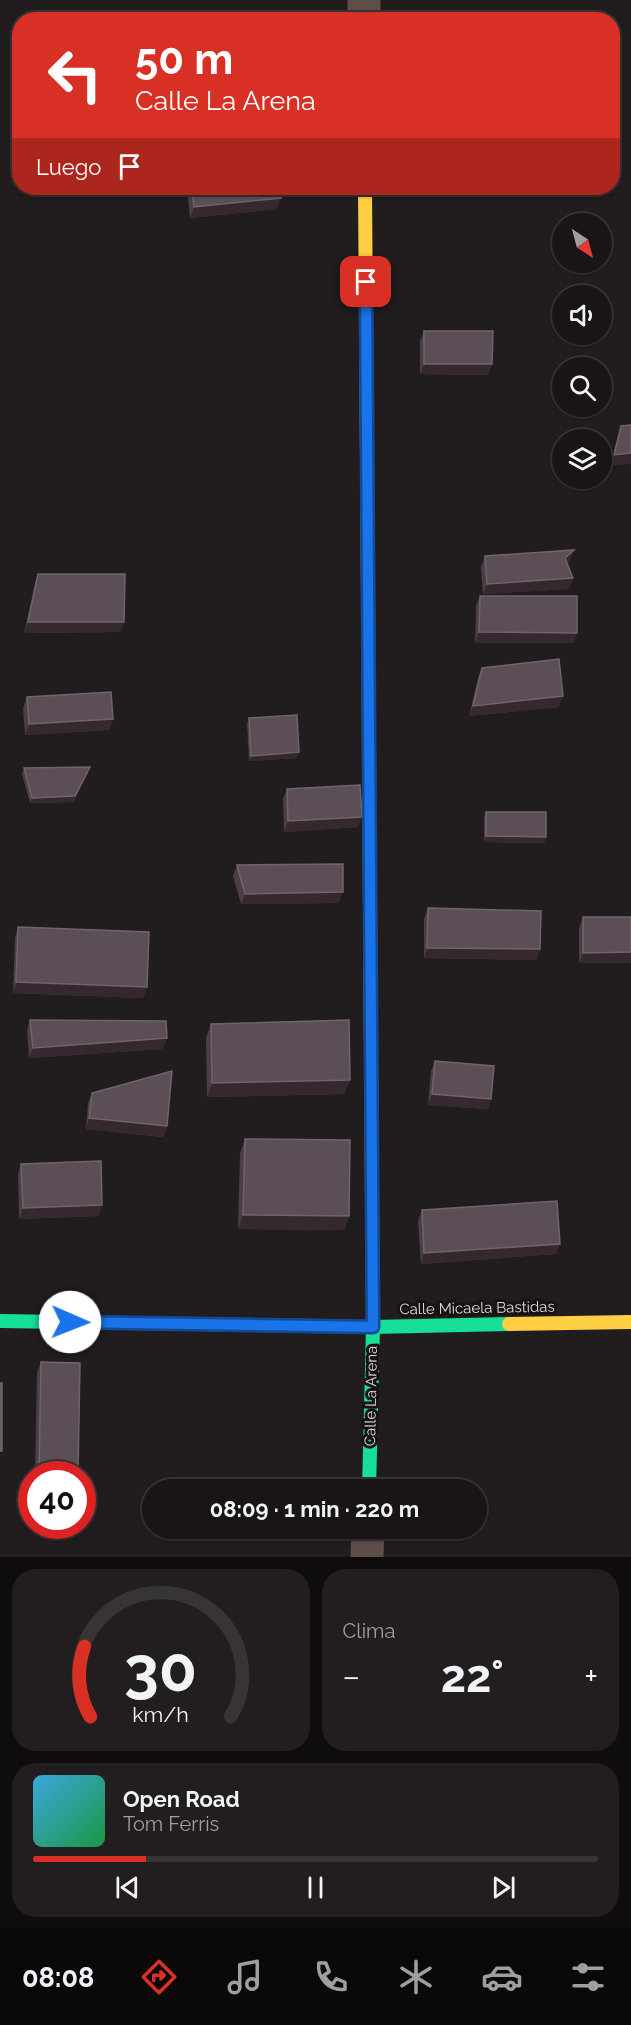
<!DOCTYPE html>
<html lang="es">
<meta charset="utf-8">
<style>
body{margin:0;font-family:Raleway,sans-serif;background:#221e1f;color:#f1f3f6;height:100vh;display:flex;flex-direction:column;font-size:22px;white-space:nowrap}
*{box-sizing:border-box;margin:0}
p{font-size:20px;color:#9f9fa1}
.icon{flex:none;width:33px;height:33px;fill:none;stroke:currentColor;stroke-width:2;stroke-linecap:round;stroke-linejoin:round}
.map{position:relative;height:1557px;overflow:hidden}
.details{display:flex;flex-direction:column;gap:12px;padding:12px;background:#0e0c0c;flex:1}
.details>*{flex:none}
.guide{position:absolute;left:12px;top:12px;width:608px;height:183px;border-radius:24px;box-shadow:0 2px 4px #0004,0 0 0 2px #373435;background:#d93025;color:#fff;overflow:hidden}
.needle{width:39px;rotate:144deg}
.fabs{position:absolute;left:552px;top:213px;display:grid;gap:12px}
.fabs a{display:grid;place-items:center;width:60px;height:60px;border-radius:50%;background:#191516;box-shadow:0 2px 4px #0004,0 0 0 2px #373435;font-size:30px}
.speed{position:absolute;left:18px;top:1461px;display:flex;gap:12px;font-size:30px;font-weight:700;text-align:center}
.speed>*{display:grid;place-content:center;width:78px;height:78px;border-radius:50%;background:#191516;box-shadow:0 2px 4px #0004,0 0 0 2px #373435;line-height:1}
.speed .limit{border:9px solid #d22;background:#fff;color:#111}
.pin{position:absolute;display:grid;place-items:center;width:51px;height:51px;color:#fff;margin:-26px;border-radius:12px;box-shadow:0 3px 9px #0006}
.me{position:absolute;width:66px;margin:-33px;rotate:91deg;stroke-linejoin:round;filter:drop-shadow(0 0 4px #0008)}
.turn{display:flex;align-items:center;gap:21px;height:126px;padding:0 24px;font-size:27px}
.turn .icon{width:78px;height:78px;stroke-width:2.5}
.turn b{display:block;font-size:42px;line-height:51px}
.then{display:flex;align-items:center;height:57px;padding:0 24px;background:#0003;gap:12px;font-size:22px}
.big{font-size:45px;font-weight:700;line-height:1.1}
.details .card{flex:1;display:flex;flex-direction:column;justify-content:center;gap:9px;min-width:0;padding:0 21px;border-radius:24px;background:#221e1f}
.details .dial{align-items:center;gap:0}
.dial svg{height:156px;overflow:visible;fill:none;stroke:#373435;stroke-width:7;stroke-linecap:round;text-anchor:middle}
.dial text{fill:#f1f3f6;stroke:none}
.song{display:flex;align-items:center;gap:18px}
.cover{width:72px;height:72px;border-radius:9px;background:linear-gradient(135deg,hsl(200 70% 55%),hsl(140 70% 35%))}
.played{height:6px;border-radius:3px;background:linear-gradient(90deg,#d93025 20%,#373435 20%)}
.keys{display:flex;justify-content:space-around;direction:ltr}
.heat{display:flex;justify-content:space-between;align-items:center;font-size:33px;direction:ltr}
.details .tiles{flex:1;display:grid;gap:12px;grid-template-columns:1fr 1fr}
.card:last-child{grid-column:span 2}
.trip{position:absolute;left:142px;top:1479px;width:345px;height:60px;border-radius:30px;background:#191516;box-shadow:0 2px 4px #0004,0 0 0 2px #373435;font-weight:700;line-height:60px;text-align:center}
.dock{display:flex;height:96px;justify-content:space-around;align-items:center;background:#0a0809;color:#9f9fa1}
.dock .icon{width:42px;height:42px}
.dock .current{color:#d93025}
.dock b{font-size:27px;color:#f1f3f6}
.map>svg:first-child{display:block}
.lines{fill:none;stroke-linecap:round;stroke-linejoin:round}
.street{stroke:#5f4d49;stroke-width:33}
.fast{stroke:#16e098;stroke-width:14}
.slow{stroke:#ffcf43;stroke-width:14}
.wall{fill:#4d3e46}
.shaded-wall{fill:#35292f}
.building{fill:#5c4e56;stroke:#70646a;stroke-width:1.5}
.route-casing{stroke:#114b97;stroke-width:15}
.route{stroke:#1a73e8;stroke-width:10}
.labels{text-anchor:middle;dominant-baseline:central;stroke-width:6;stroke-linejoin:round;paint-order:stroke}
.street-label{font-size:15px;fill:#ddd8d8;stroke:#191213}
</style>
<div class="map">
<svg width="631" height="1557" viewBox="0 0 631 1557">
<rect width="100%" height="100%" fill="#211c1d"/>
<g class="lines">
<g class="street">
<polyline points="364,0 364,20"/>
<polyline points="367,1557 368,1528"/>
</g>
<g class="fast">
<polyline points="368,594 370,907"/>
<polyline points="0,1321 373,1327 509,1324"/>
<polyline points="369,1490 373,1327 372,1198"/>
</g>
<g class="slow">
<polyline points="365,188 368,594"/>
<polyline points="370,907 372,1198"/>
<polyline points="509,1324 631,1322"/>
</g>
</g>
<g class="wall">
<polygon points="187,188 280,188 277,209 190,218"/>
<polygon points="424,331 492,364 488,375 420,374 420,341"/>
<polygon points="631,425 610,466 618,437 621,426"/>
<polygon points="485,556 570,561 567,563 573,578 569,589 483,594 481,567"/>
<polygon points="38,574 124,622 120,632 24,633 35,584"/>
<polygon points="480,596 577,633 573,643 475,643 476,606"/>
<polygon points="482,668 559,707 469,716 478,678"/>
<polygon points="27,697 113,719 109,730 25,735 23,708"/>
<polygon points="249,718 297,758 249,761 247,724"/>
<polygon points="24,768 88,773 73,802 30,803 22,774"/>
<polygon points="287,789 358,827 284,832 283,799"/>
<polygon points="486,812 546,837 544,843 484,842 484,818"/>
<polygon points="237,865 339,903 241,904 233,876"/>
<polygon points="428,908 540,949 536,960 424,958 424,919"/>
<polygon points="583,917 631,917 579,963 579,928"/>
<polygon points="18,927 147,987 143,998 13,993 15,938"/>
<polygon points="30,1020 163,1049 29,1058 27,1030"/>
<polygon points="211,1024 350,1080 344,1094 207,1097 206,1038"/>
<polygon points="435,1061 491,1099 488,1109 428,1105 431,1071"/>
<polygon points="92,1093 167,1126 163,1137 86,1129 88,1103"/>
<polygon points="245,1139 349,1216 344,1230 238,1229 240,1153"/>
<polygon points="21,1164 99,1216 19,1219 18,1174"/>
<polygon points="422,1210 560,1244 556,1254 421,1264 418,1221"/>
<polygon points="41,1362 78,1474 35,1474 37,1373"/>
</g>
<g class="shaded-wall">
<polygon points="281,198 277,209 190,218 194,207"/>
<polygon points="424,364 492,364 488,375 420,374"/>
<polygon points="631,453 631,464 610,466 614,455"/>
<polygon points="574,550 570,561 561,568 565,558"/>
<polygon points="573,578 569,589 483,594 487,584"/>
<polygon points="28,622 124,622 120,632 24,633"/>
<polygon points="479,632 577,633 573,643 475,643"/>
<polygon points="563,696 559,707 469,716 473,706"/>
<polygon points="113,719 109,730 25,735 29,724"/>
<polygon points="299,752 297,758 249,761 251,756"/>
<polygon points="90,767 73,802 30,803 32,798"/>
<polygon points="362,817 358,827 284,832 288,821"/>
<polygon points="486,836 546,837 544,843 484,842"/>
<polygon points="343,892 339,903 241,904 245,894"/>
<polygon points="427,948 540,949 536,960 424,958"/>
<polygon points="631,952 631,963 579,963 583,953"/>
<polygon points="16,982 147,987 143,998 13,993"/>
<polygon points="167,1038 163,1049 29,1058 33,1048"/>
<polygon points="350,1080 344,1094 207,1097 212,1083"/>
<polygon points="432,1094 491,1099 488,1109 428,1105"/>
<polygon points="89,1118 167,1126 163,1137 86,1129"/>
<polygon points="102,1205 99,1216 19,1219 23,1208"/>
<polygon points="243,1215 349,1216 344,1230 238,1229"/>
<polygon points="560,1244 556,1254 421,1264 424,1253"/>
</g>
<g class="building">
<polygon points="192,188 280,188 281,198 194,207"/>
<polygon points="424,331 493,331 492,364 424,364"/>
<polygon points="631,425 631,453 614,455 621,426"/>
<polygon points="574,550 565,558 573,578 487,584 485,556"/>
<polygon points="38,574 125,574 124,622 28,622"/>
<polygon points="480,596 577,596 577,633 479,632"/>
<polygon points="559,659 563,696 473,706 482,668"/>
<polygon points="111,692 113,719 29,724 27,697"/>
<polygon points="297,715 299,752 251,756 249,718"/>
<polygon points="90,767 75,796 32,798 24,768"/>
<polygon points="360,785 362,817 288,821 287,789"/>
<polygon points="486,812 546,812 546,837 486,836"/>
<polygon points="343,864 343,892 245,894 237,865"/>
<polygon points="428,908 541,911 540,949 427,948"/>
<polygon points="583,917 631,917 631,952 583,953"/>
<polygon points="18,927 149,932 147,987 16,982"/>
<polygon points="30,1020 166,1021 167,1038 33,1048"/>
<polygon points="349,1020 350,1080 212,1083 211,1024"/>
<polygon points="435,1061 494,1066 491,1099 432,1094"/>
<polygon points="172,1071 167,1126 89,1118 92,1093"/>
<polygon points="245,1139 350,1140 349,1216 243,1215"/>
<polygon points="101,1161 102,1205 23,1208 21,1164"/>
<polygon points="557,1201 560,1244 424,1253 422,1210"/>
<polygon points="41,1362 80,1363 78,1474 39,1474"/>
<rect x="0" y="1383" width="2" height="68"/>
</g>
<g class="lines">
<g class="route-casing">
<polyline id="route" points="70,1322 373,1327 366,282"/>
</g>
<use href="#route" class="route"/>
</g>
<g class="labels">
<g class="street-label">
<text transform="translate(477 1308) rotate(-1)">Calle Micaela Bastidas</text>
<text transform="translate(371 1396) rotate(-89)">Calle La Arena</text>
</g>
</g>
</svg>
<div class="fabs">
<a><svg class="needle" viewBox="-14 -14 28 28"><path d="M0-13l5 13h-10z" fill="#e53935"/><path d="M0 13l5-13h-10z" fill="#9f9fa1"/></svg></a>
<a><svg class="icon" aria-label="sound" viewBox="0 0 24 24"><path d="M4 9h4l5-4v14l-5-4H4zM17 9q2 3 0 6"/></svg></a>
<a><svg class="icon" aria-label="search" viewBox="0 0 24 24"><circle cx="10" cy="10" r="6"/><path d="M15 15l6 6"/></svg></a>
<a><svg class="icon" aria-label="layers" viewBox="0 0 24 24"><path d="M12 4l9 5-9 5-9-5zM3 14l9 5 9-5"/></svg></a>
</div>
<div class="speed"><div class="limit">40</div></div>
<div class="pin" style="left:366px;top:282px;background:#d93025"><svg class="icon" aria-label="arrive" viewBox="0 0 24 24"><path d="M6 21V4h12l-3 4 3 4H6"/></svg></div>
<svg class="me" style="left:70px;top:1322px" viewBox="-20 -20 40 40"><circle r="19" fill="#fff"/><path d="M0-13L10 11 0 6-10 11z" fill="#1a73e8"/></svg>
<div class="trip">08:09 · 1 min · 220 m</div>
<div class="guide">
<div class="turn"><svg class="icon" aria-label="left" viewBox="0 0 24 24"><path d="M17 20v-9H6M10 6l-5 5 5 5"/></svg><div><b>50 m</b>Calle La Arena</div></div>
<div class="then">Luego<svg class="icon" aria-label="arrive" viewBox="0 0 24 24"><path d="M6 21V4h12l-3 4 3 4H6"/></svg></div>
</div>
</div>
<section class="details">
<div class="tiles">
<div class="card dial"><svg viewBox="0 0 100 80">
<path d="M14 69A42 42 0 1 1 86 69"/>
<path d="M14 69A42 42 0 0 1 11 33" stroke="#d93025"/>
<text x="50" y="56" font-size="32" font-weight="700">30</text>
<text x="50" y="72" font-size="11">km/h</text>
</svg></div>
<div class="card"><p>Clima</p>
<div class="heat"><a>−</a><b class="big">22°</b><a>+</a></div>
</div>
<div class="card">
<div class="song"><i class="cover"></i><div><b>Open Road</b><p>Tom Ferris</p></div></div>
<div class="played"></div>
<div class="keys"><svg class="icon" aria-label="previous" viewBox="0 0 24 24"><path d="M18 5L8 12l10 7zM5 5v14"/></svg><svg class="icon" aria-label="pause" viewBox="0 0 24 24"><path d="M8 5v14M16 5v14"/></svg><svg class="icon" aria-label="next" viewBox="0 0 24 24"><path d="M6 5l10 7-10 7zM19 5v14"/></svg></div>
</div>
</div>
</section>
<nav class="dock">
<b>08:08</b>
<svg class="icon current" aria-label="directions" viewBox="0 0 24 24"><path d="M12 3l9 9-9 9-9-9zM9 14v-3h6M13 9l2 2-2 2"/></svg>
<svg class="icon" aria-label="music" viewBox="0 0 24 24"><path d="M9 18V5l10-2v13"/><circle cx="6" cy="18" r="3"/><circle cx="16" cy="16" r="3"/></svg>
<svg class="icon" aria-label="phone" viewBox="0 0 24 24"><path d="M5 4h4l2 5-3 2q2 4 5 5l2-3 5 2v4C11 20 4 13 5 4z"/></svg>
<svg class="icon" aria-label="climate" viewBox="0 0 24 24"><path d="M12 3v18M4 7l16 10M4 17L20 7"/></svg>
<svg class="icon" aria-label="car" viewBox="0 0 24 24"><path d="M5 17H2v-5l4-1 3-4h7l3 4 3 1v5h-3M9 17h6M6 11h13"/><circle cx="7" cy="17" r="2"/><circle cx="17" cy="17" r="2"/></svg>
<svg class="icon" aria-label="filters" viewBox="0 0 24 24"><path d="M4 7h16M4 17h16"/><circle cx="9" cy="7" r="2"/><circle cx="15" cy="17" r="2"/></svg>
</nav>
